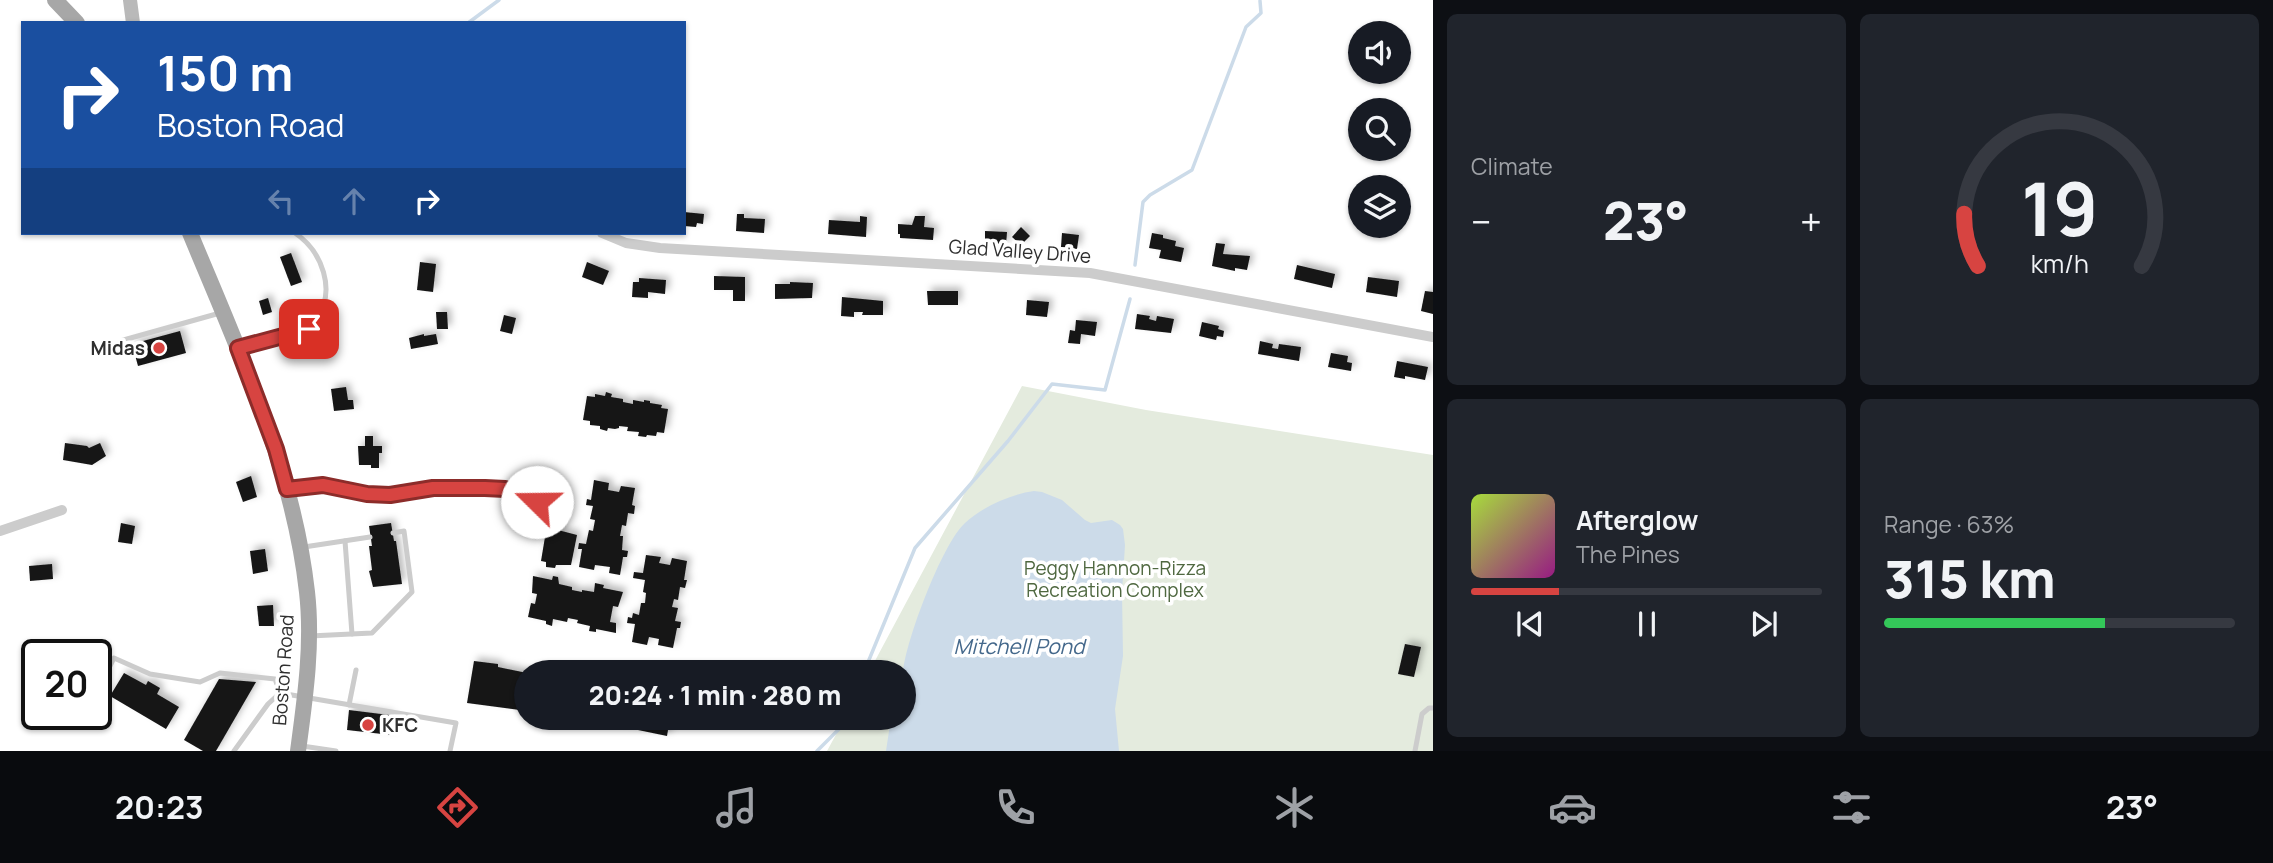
<!DOCTYPE html>
<meta charset="utf-8">
<style>
body{margin:0;font-family:Manrope,sans-serif;background:#20242c;color:#f1f3f6;height:100vh;display:flex;flex-direction:column;font-size:26px;white-space:nowrap}
*{box-sizing:border-box;margin:0}
p{font-size:23px;color:#9ea1a6}
.icon{flex:none;width:38px;height:38px;fill:none;stroke:currentColor;stroke-width:2;stroke-linecap:round;stroke-linejoin:round}
.map{position:relative;flex:1;overflow:hidden}
.sheet{display:flex;flex-direction:column;gap:14px;padding:14px;background:#0d0f14;width:840px}
.sheet>*{flex:none}
.top-card{position:absolute;left:21px;top:21px;width:665px;height:214px;border-radius:0px;box-shadow:0 2px 5px #0004;background:#1a4fa0;color:#fff;overflow:hidden}
.tools{position:absolute;left:1348px;top:21px;display:grid;gap:14px}
.tools a{display:grid;place-items:center;width:63px;height:63px;border-radius:50%;background:#171b24;box-shadow:0 2px 5px #0004;font-size:35px}
.speed{position:absolute;left:21px;top:639px;display:flex;gap:14px;font-size:35px;font-weight:700;text-align:center}
.speed>*{display:grid;place-content:center;width:91px;height:91px;border-radius:50%;background:#171b24;box-shadow:0 2px 5px #0004;line-height:1}
.speed .limit{border:4px solid #111;border-radius:10px;background:#fff;color:#111}
.pin{position:absolute;display:grid;place-items:center;width:60px;height:60px;color:#fff;margin:-30px;border-radius:14px;box-shadow:0 4px 10px #0006}
.me{position:absolute;width:77px;margin:-38px;rotate:292deg;stroke-linejoin:round;filter:drop-shadow(0 0 5px #0008)}
.turn{display:flex;align-items:center;gap:24px;height:147px;padding:0 21px;font-size:32px}
.turn .icon{width:91px;height:91px;stroke-width:2.5}
.turn b{display:block;font-size:49px;line-height:60px}
.lanes{display:flex;align-items:center;height:66px;padding:0 21px;background:#0003;justify-content:center;gap:35px;direction:ltr}
.lanes .off{opacity:.35}
.big{font-size:52px;font-weight:800;line-height:1.1}
.sheet .widget{flex:1;display:flex;flex-direction:column;justify-content:center;gap:10px;min-width:0;padding:0 24px;border-radius:10px;background:#20242c}
.sheet .dial{align-items:center;gap:0}
.dial svg{height:182px;overflow:visible;fill:none;stroke:#363941;stroke-width:7;stroke-linecap:round;text-anchor:middle}
.dial text{fill:#f1f3f6;stroke:none}
.song{display:flex;align-items:center;gap:21px}
.cover{width:84px;height:84px;border-radius:10px;background:linear-gradient(135deg,hsl(80 70% 55%),hsl(310 70% 35%))}
.played{height:7px;border-radius:4px;background:linear-gradient(90deg,#d74441 25%,#363941 25%)}
.keys{display:flex;justify-content:space-around;direction:ltr}
.heat{display:flex;justify-content:space-between;align-items:center;font-size:38px;direction:ltr}
.charge{height:10px;border-radius:5px;background:linear-gradient(90deg,#34c759 63%,#363941 0)}
.sheet .tiles{flex:1;display:grid;gap:14px;grid-template-columns:repeat(2,1fr)}
.trip{position:absolute;left:514px;top:660px;width:402px;height:70px;border-radius:35px;background:#171b24;box-shadow:0 2px 5px #0004;font-weight:800;line-height:70px;text-align:center}
.tab-bar{display:flex;height:112px;justify-content:space-around;align-items:center;background:#090b0e;color:#9ea1a6}
.tab-bar .icon{width:49px;height:49px}
.tab-bar .on{color:#d74441}
.tab-bar b{font-size:32px;color:#f1f3f6}
main{display:flex;flex:1;min-height:0}
.map>svg:first-child{display:block}
.green{fill:#e4ebde}
.water{fill:#ccdbe9}
.lines{fill:none;stroke-linecap:round;stroke-linejoin:round}
.stream{stroke:#ccdbe9;stroke-width:3.5}
.building{fill:#161616;filter:url(#shadow)}
.lane{stroke:#ccc;stroke-width:5}
.street{stroke:#ccc;stroke-width:10}
.secondary{stroke:#b9b9b9;stroke-width:14}
.primary{stroke:#a7a7a7;stroke-width:16}
.route-casing{stroke:#8c2c2a;stroke-width:18}
.route{stroke:#d74441;stroke-width:12}
.poi-dot{fill:#d74441;stroke:#fff;stroke-width:2.5}
.labels{text-anchor:middle;dominant-baseline:central;stroke-width:7;stroke-linejoin:round;paint-order:stroke}
.street-label{font-size:19px;fill:#2f2f2f;stroke:#fff}
.poi-label{font-size:19px;font-weight:bold;fill:#2f2f2f;stroke:#fff;text-anchor:end}
.park-label{font-size:19px;fill:#4f6840;stroke:#fff}
.water-label{font-size:21px;font-style:italic;fill:#44688b;stroke:#fff}
</style>
<main>
<div class="map">
<svg width="1433" height="751" viewBox="0 0 1433 751">
<defs>
<filter id="shadow"><feDropShadow dx="4" dy="-4" stdDeviation="3.5" flood-color="#0004"/></filter>
</defs>
<rect width="100%" height="100%" fill="#fff"/>
<polygon class="green" points="1022,386 1146,410 1433,455 1433,751 827,751 845,718 905,718 905,672 869,672"/>
<path class="water" d="M1034,491L1042,492L1062,500L1085,520L1091,523L1112,520L1120,525L1123,529L1125,545L1122,592L1123,656L1115,709L1119,751H886L891,718H905V672H903C906,640 942,544 965,523C982,507 1011,494 1034,491Z"/>
<g class="lines">
<g class="stream">
<polyline points="468,23 499,0"/>
<polyline points="1135,265 1143,202 1150,195 1192,170 1246,27 1261,13 1260,1"/>
<polyline points="864,672 915,548 1008,441 1052,384 1105,390 1130,299"/>
<polyline points="817,751 840,728 845,718"/>
</g>
</g>
<g class="building">
<polygon points="684,212 704,214 703,224 697,223 696,227 684,226"/>
<polygon points="737,214 744,214 744,218 765,219 764,233 736,231"/>
<polygon points="860,216 867,217 866,237 828,234 829,220 860,222"/>
<polygon points="915,216 925,216 924,227 934,228 933,240 900,238 900,234 898,234 898,224 912,225"/>
<polygon points="1021,227 1030,236 1021,245 1012,237"/>
<polygon points="985,231 1007,232 1006,245 985,244"/>
<polygon points="1062,233 1079,235 1077,249 1061,247"/>
<polygon points="1152,233 1163,235 1163,238 1176,241 1175,246 1184,248 1181,262 1159,258 1161,250 1149,248"/>
<polygon points="1216,243 1225,244 1223,254 1250,256 1247,270 1235,268 1235,271 1212,266"/>
<polygon points="291,253 302,282 291,286 280,257"/>
<polygon points="420,262 436,264 433,292 417,290"/>
<polygon points="587,262 609,271 603,285 582,277"/>
<polygon points="1297,265 1335,274 1332,288 1294,279"/>
<polygon points="714,276 745,277 745,301 733,301 733,290 714,290"/>
<polygon points="1368,277 1399,281 1397,297 1366,292"/>
<polygon points="639,278 666,280 665,294 648,292 648,298 632,297 633,282 639,282"/>
<polygon points="790,282 813,283 812,298 775,299 775,284 790,284"/>
<polygon points="927,291 958,291 958,305 928,305"/>
<polygon points="1425,291 1433,292 1433,314 1421,311"/>
<polygon points="842,297 883,301 883,315 862,315 863,312 854,312 854,317 841,316"/>
<polygon points="268,298 272,312 263,315 259,301"/>
<polygon points="1027,300 1049,302 1047,317 1026,315"/>
<polygon points="436,312 447,312 448,329 437,329"/>
<polygon points="1137,314 1150,316 1149,319 1156,321 1157,316 1174,319 1171,333 1135,329"/>
<polygon points="504,315 516,318 512,334 500,331"/>
<polygon points="1076,320 1097,322 1095,336 1081,334 1080,344 1068,343 1070,330 1075,331"/>
<polygon points="1202,322 1219,326 1218,329 1224,331 1223,337 1217,336 1216,340 1199,336"/>
<polygon points="180,331 186,353 138,366 132,344"/>
<polygon points="424,334 424,336 436,334 438,344 411,349 409,338"/>
<polygon points="1260,341 1273,344 1272,348 1278,349 1279,344 1301,347 1299,361 1258,354"/>
<polygon points="1331,353 1348,356 1347,362 1352,363 1351,371 1328,367"/>
<polygon points="1397,361 1428,367 1425,380 1405,376 1405,379 1394,377"/>
<polygon points="346,387 348,400 353,400 354,409 334,411 331,389"/>
<polygon points="606,392 612,394 611,397 623,399 623,402 633,404 633,400 644,402 644,400 650,401 650,403 662,405 661,408 668,409 664,433 657,432 656,436 647,435 646,437 638,436 639,432 627,431 628,427 619,426 619,428 615,429 608,428 607,431 600,429 600,426 590,425 590,421 583,420 587,396 595,397 595,394 605,396"/>
<polygon points="365,436 373,436 373,446 382,446 382,453 379,453 379,468 371,468 371,465 359,465 358,446 365,446"/>
<polygon points="65,443 87,446 89,448 100,443 106,456 92,465 63,460"/>
<polygon points="251,476 257,497 243,502 236,482"/>
<polygon points="594,480 609,483 608,490 619,492 621,486 635,488 632,505 635,506 634,514 628,513 626,526 622,525 620,536 623,536 622,550 628,551 627,557 623,557 620,575 609,573 610,567 595,565 594,570 579,567 582,549 578,549 579,543 586,544 589,530 593,531 595,520 590,519 593,506 586,505 587,499 591,500"/>
<polygon points="121,523 135,526 132,544 118,542"/>
<polygon points="391,523 394,541 396,541 402,584 373,587 369,571 372,570 369,546 372,546 369,526"/>
<polygon points="554,529 577,535 571,565 556,565 555,568 546,567 546,562 541,561 546,531 553,532"/>
<polygon points="265,549 268,571 253,574 250,551"/>
<polygon points="646,555 661,557 659,563 670,565 672,558 687,561 684,580 687,580 685,588 680,587 678,600 674,599 672,607 678,608 675,621 681,622 680,628 677,628 673,648 658,645 659,639 649,637 647,645 632,642 635,624 627,623 628,617 632,618 633,613 639,615 641,603 645,603 646,593 643,592 645,580 633,578 634,572 643,573"/>
<polygon points="52,564 53,579 30,581 29,566"/>
<polygon points="533,576 552,580 553,576 558,577 559,584 572,587 572,590 582,592 582,590 594,592 595,583 604,585 603,588 623,592 618,607 613,606 610,622 616,623 616,633 596,629 596,632 589,631 590,626 577,623 578,620 568,618 567,622 553,619 552,626 546,624 546,621 528,617 531,603 535,604 537,594 532,593"/>
<polygon points="273,605 274,626 259,626 257,606"/>
<polygon points="1405,644 1421,647 1414,677 1398,674"/>
<polygon points="474,661 498,664 498,667 527,673 527,711 467,703"/>
<polygon points="124,673 146,685 148,681 160,688 157,694 179,707 166,729 110,696"/>
<polygon points="219,679 256,682 216,751 203,751 184,740"/>
<polygon points="349,710 389,715 388,718 393,718 391,735 347,730"/>
<polygon points="580,718 670,718 667,736"/>
</g>
<g class="lines">
<g class="lane">
<polyline points="120,341 220,313"/>
<path d="M241,347C253,344 303,333 310,328C313,325 314,322 316,319C337,291 322,251 295,233"/>
<polyline points="290,489 323,485 367,494 390,495 433,488 485,488 505,489 537,502"/>
<polyline points="345,541 352,634"/>
<polyline points="304,547 370,537"/>
<polyline points="310,636 372,633 412,592 404,531 393,533"/>
<polyline points="100,686 114,658 150,674 200,682 220,673 275,679 280,693 456,723 450,751"/>
<polyline points="349,705 356,670"/>
<polyline points="302,746 336,751"/>
<polyline points="234,751 268,704 280,693"/>
<polyline points="1415,751 1422,714 1429,708 1433,708"/>
</g>
<g class="street">
<polyline points="602,233 626,243 660,248 1090,273 1433,337"/>
<polyline points="0,531 62,510"/>
</g>
<polyline class="secondary" points="130,0 133,23"/>
<g class="primary">
<polyline points="55,0 77,23"/>
<path d="M190,233C238,349 293,466 307,592C313,644 305,699 298,751"/>
</g>
</g>
<g class="lines">
<g class="route-casing">
<polyline id="route" points="309,329 238,348 276,449 287,489 323,485 367,494 390,495 433,488 485,488 505,489 537,502"/>
</g>
<use href="#route" class="route"/>
</g>
<g class="poi-dot">
<circle cx="159" cy="348" r="7"/>
<circle cx="368" cy="725" r="7"/>
</g>
<g class="labels">
<g class="street-label">
<text transform="translate(1020 251) rotate(4)">Glad Valley Drive</text>
<text transform="translate(283 670) rotate(-86)">Boston Road</text>
</g>
<g class="poi-label">
<text x="145" y="348">Midas</text>
<text x="382" y="725" text-anchor="start">KFC</text>
</g>
<g class="park-label">
<text x="1115" y="568">Peggy Hannon-Rizza<tspan x="1115" dy="22">Recreation Complex</tspan></text>
</g>
<g class="water-label">
<text x="1019" y="646">Mitchell Pond</text>
</g>
</g>
</svg>
<div class="tools">
<a><svg class="icon" aria-label="sound" viewBox="0 0 24 24"><path d="M4 9h4l5-4v14l-5-4H4zM17 9q2 3 0 6"/></svg></a>
<a><svg class="icon" aria-label="search" viewBox="0 0 24 24"><circle cx="10" cy="10" r="6"/><path d="M15 15l6 6"/></svg></a>
<a><svg class="icon" aria-label="layers" viewBox="0 0 24 24"><path d="M12 4l9 5-9 5-9-5zM3 14l9 5 9-5"/></svg></a>
</div>
<div class="speed"><div class="limit">20</div></div>
<div class="pin" style="left:309px;top:329px;background:#d93025"><svg class="icon" aria-label="arrive" viewBox="0 0 24 24"><path d="M6 21V4h12l-3 4 3 4H6"/></svg></div>
<svg class="me" style="left:537px;top:502px" viewBox="-20 -20 40 40"><circle r="19" fill="#fff"/><path d="M0-13L10 11 0 6-10 11z" fill="#d74441"/></svg>
<div class="trip">20:24 · 1 min · 280 m</div>
<div class="top-card">
<div class="turn"><svg class="icon" aria-label="right" viewBox="0 0 24 24"><path d="M7 20v-9h11M14 6l5 5-5 5"/></svg><div><b>150 m</b>Boston Road</div></div>
<div class="lanes"><svg class="icon off" aria-label="left" viewBox="0 0 24 24"><path d="M17 20v-9H6M10 6l-5 5 5 5"/></svg><svg class="icon off" aria-label="ahead" viewBox="0 0 24 24"><path d="M12 20V5M6 11l6-6 6 6"/></svg><svg class="icon" aria-label="right" viewBox="0 0 24 24"><path d="M7 20v-9h11M14 6l5 5-5 5"/></svg></div>
</div>
</div>
<section class="sheet">
<div class="tiles">
<div class="widget"><p>Climate</p>
<div class="heat"><a>−</a><b class="big">23°</b><a>+</a></div>
</div>
<div class="widget dial"><svg viewBox="0 0 100 80">
<path d="M14 69A42 42 0 1 1 86 69"/>
<path d="M14 69A42 42 0 0 1 8 46" stroke="#d74441"/>
<text x="50" y="56" font-size="32" font-weight="700">19</text>
<text x="50" y="72" font-size="11">km/h</text>
</svg></div>
<div class="widget">
<div class="song"><i class="cover"></i><div><b>Afterglow</b><p>The Pines</p></div></div>
<div class="played"></div>
<div class="keys"><svg class="icon" aria-label="previous" viewBox="0 0 24 24"><path d="M18 5L8 12l10 7zM5 5v14"/></svg><svg class="icon" aria-label="pause" viewBox="0 0 24 24"><path d="M8 5v14M16 5v14"/></svg><svg class="icon" aria-label="next" viewBox="0 0 24 24"><path d="M6 5l10 7-10 7zM19 5v14"/></svg></div>
</div>
<div class="widget"><p>Range · 63%</p><b class="big">315 km</b><div class="charge"></div></div>
</div>
</section>
</main>
<nav class="tab-bar">
<b>20:23</b>
<svg class="icon on" aria-label="directions" viewBox="0 0 24 24"><path d="M12 3l9 9-9 9-9-9zM9 14v-3h6M13 9l2 2-2 2"/></svg>
<svg class="icon" aria-label="music" viewBox="0 0 24 24"><path d="M9 18V5l10-2v13"/><circle cx="6" cy="18" r="3"/><circle cx="16" cy="16" r="3"/></svg>
<svg class="icon" aria-label="phone" viewBox="0 0 24 24"><path d="M5 4h4l2 5-3 2q2 4 5 5l2-3 5 2v4C11 20 4 13 5 4z"/></svg>
<svg class="icon" aria-label="climate" viewBox="0 0 24 24"><path d="M12 3v18M4 7l16 10M4 17L20 7"/></svg>
<svg class="icon" aria-label="car" viewBox="0 0 24 24"><path d="M5 17H2v-5l4-1 3-4h7l3 4 3 1v5h-3M9 17h6M6 11h13"/><circle cx="7" cy="17" r="2"/><circle cx="17" cy="17" r="2"/></svg>
<svg class="icon" aria-label="filters" viewBox="0 0 24 24"><path d="M4 7h16M4 17h16"/><circle cx="9" cy="7" r="2"/><circle cx="15" cy="17" r="2"/></svg>
<b>23°</b>
</nav>
